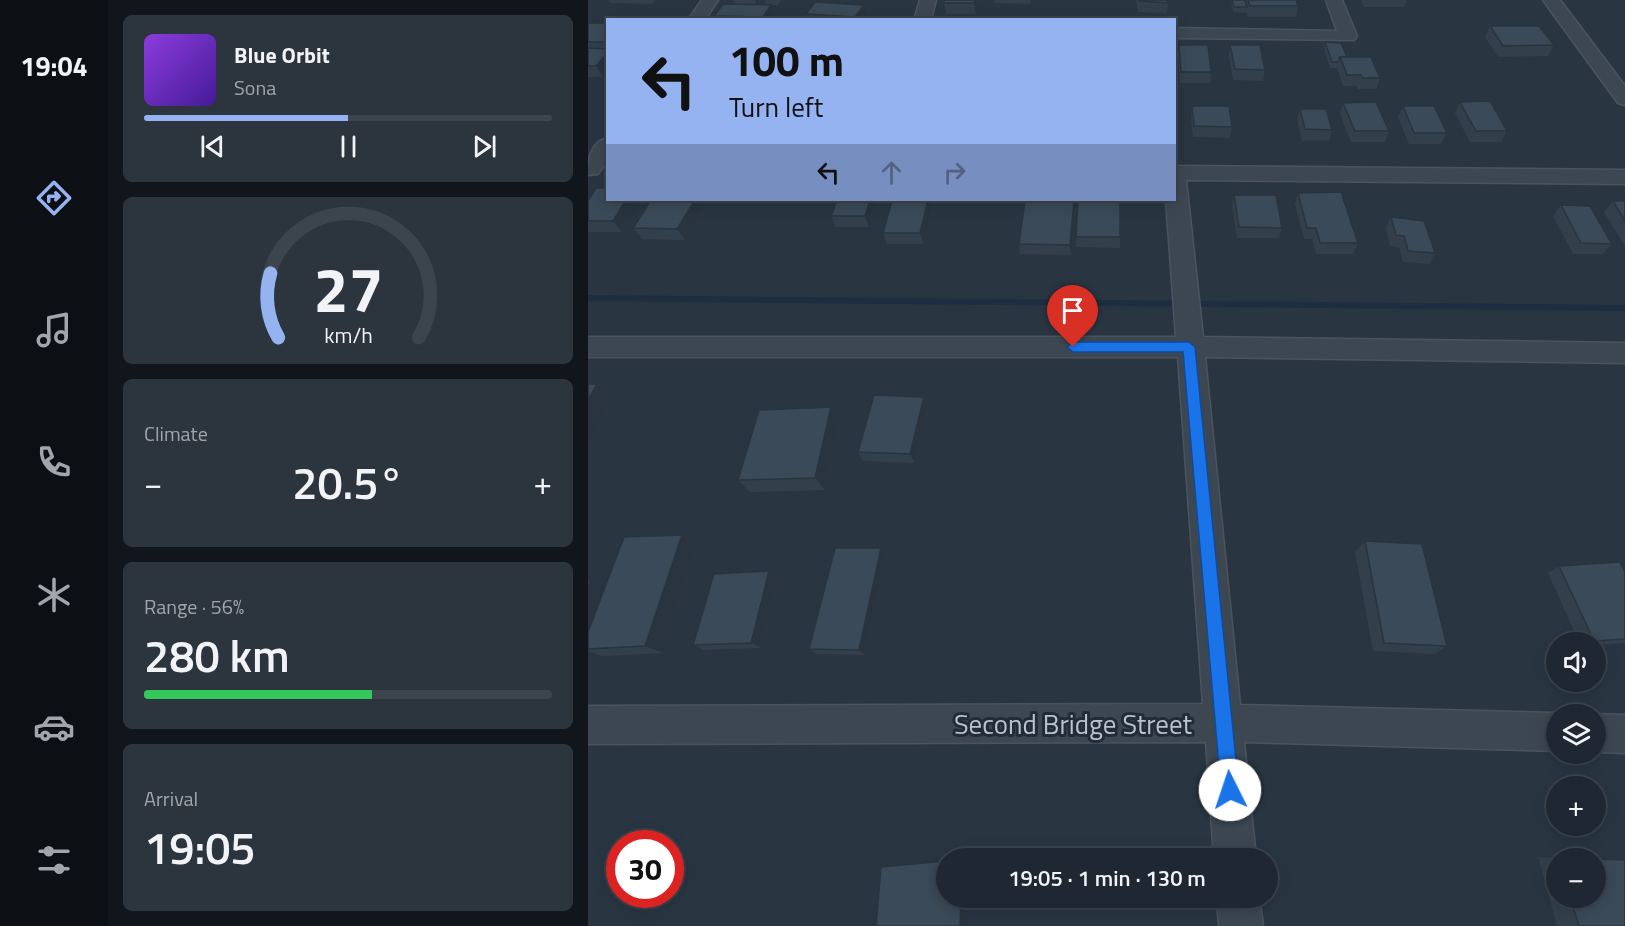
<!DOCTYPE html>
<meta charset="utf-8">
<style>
body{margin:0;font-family:"Titillium Web",sans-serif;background:#2c343e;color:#f1f3f6;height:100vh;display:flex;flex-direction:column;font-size:22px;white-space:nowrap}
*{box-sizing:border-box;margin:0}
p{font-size:20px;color:#a1a6ac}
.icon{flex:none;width:33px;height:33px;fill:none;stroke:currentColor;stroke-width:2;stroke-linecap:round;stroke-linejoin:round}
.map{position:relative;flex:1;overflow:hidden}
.sheet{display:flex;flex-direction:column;gap:15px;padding:15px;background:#11161c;width:480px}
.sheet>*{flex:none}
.guide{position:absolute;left:18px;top:18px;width:570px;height:183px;border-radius:0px;box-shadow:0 3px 15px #0003,0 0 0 2px #3c444d;background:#95b2f1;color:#111;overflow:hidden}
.buttons{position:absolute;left:958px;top:632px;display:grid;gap:12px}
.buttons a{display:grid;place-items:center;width:60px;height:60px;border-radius:50%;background:#1f2832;box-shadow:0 3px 15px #0003,0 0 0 2px #3c444d;font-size:30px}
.speed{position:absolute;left:18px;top:830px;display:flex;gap:12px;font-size:30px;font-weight:700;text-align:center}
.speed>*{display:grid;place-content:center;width:78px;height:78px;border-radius:50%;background:#1f2832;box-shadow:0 3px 15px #0003,0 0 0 2px #3c444d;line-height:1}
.speed .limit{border:9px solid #d22;background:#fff;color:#111}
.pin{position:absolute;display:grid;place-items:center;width:51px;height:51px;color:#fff;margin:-62px -26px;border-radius:50% 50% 50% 0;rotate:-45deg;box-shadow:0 0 6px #0007}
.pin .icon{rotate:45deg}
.me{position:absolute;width:66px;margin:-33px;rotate:356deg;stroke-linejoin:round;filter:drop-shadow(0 0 4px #0008)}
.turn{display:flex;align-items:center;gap:21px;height:126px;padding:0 24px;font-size:27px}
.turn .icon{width:78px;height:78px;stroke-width:2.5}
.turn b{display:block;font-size:42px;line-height:51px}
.lanes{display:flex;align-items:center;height:57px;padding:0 24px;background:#0003;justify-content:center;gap:30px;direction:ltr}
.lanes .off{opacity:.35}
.big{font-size:45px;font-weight:600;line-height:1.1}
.sheet .card{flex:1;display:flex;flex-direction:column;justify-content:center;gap:9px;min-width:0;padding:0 21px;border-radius:9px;background:#2c343e}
.sheet .dial{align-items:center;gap:0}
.dial svg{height:156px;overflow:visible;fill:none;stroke:#3c444d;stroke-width:7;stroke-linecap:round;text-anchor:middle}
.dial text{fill:#f1f3f6;stroke:none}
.song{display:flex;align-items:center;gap:18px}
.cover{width:72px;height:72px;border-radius:9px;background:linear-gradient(135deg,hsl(270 70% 55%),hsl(260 70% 35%))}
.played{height:6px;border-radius:3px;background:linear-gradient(90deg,#95b2f1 50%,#3c444d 50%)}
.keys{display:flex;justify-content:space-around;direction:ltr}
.heat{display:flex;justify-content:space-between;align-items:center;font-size:33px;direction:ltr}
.charge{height:9px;border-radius:4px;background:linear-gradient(90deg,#34c759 56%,#3c444d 0)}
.trip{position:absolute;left:348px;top:848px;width:342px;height:60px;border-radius:30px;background:#1f2832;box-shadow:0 3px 15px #0003,0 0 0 2px #3c444d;font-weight:600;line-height:60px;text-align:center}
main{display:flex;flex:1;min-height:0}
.tab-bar{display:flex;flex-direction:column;width:108px;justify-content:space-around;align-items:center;background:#0c1014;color:#a1a6ac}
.tab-bar .icon{width:42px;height:42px}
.tab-bar .active{color:#95b2f1}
.tab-bar b{font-size:27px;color:#f1f3f6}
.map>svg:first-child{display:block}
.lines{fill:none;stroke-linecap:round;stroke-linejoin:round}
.stream{fill:#1c2e40;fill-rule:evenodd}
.street-casing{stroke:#4a535e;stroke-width:3}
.street{fill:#3d4752;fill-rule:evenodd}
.wall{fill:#33404c;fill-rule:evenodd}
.shaded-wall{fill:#29343e}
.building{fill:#3b4a58;stroke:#29343e;stroke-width:1.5}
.route{fill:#1a73e8;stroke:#114b97;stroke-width:1.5}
.labels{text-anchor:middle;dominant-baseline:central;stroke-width:6;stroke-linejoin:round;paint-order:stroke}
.near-street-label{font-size:27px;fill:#bac2cc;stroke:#222c37}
</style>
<main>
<nav class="tab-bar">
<b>19:04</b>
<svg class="icon active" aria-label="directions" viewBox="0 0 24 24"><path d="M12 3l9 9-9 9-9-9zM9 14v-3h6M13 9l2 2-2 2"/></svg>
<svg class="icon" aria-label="music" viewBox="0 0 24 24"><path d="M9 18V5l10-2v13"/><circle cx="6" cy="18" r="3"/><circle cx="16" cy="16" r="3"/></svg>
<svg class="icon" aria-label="phone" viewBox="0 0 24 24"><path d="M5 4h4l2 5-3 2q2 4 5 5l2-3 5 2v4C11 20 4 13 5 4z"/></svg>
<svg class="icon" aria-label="climate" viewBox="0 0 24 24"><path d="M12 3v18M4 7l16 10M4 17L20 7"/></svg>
<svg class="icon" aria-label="car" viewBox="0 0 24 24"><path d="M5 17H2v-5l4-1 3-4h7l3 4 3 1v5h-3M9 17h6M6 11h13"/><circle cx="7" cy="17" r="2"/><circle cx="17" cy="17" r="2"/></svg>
<svg class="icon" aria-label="filters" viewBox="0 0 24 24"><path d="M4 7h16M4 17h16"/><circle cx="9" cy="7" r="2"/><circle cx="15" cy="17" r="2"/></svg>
</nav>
<section class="sheet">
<div class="card">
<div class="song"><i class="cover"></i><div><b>Blue Orbit</b><p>Sona</p></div></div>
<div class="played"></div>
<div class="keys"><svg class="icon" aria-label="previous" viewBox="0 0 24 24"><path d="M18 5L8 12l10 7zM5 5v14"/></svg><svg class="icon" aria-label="pause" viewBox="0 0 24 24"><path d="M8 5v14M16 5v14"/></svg><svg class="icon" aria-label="next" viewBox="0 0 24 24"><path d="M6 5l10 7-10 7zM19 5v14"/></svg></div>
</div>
<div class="card dial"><svg viewBox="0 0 100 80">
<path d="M14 69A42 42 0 1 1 86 69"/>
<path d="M14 69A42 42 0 0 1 10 36" stroke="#95b2f1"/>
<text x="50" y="56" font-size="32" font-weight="700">27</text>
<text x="50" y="72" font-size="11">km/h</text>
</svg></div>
<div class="card"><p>Climate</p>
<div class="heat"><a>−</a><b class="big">20.5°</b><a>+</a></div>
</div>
<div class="card"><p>Range · 56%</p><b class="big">280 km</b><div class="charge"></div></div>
<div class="card"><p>Arrival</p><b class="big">19:05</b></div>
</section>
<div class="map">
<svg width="1037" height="926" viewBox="0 0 1037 926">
<rect width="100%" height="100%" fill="#293642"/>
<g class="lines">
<polygon class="stream" points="0,295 1037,305 1037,311 0,301"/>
<g class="street-casing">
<g id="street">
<polygon points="114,0 130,0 117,20 100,20"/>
<polygon points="332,0 348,0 343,20 326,20"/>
<polygon points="738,0 754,0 769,36 766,40 586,38 586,28 749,31"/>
<polygon points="955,0 972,0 1037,86 1037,105 1030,103"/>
<path d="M20,138V160L10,174L0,175C0,160 2,142 20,138Z"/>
<polygon points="586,166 1037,170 1037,184 598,180 615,337 1037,343 1037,363 617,357 652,705 969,713 971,714 969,714 969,751 656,742 668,858 626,858 618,742 0,744 0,706 615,704 590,357 0,357 0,337 588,337 578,200 586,200"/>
<polygon points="1008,714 1037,715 1037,753 1008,752"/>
<polygon points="629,897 671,897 675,926 631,926"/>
</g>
</g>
<use href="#street" class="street"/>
</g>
<g class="wall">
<polygon points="20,0 67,0 64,4 23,3"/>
<path d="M145,0H193L190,5H183L187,15L185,20H127L126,16L147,4ZM172,0H176L178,4H170Z"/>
<polygon points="390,0 388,14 358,14 356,3"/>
<polygon points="406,0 442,0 442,4 407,3"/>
<polygon points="548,0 579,0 580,3 579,14 550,12"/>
<polygon points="643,0 708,0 710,6 708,17 660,17 658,10 658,13 645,12"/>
<polygon points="773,0 819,0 816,7 776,7"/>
<polygon points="276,5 279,15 276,20 220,20 218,14"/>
<polygon points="0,23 20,23 20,72 15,77 0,77"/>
<polygon points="902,26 966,45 960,56 910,57 897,37"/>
<polygon points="737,42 792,78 788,89 770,89 769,86 755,86 749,68 742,68 736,48"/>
<polygon points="591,45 623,72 622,83 592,83 590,56"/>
<polygon points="642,45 677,70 675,81 645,80 641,56"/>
<polygon points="872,102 919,131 913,142 882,142 867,113"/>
<polygon points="755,103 801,131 797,142 763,142 752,114"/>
<polygon points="604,106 644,127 642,138 605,137 603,117"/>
<polygon points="815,106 859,133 853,144 821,144 810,117"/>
<polygon points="712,109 744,130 741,141 714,141 709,120"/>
<polygon points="20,188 34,232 0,232 0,201"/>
<polygon points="710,193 770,243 765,254 728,254 724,239 716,239 707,204"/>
<polygon points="646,195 694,228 691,238 649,238 644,206"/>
<polygon points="107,200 120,200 97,240 54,239 45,228"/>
<polygon points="249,200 286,200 288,204 281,227 248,227 243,216"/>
<polygon points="304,200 343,200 344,204 335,244 299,244 295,233"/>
<polygon points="532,200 532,248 488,247 488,237"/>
<polygon points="1025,201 1037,201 1037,246 1016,212"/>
<polygon points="973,205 1024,244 1015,254 985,254 965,216"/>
<polygon points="487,206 483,255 432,254 431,244"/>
<polygon points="803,217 847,253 841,264 815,262 811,247 802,246 798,228"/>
<polygon points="336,397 339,406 327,463 275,461 270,452"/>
<polygon points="252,420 237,490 162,492 150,480"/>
<polygon points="94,535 109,546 75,653 14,656 0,651 0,649"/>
<polygon points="777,541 859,646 846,654 785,651 767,552"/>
<polygon points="298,555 277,655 229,654 221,649"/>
<polygon points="971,566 1037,572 1037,643 1008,645 1008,642 991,642 960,573"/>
<polygon points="181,571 189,578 173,648 116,650 105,645"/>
<polygon points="950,857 982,858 969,858 969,897 1008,897 1037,926 969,926"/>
</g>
<g class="shaded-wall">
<polygon points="167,0 172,0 169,5"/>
<polygon points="387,0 390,0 388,14 386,3"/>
<polygon points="183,5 187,15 185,20 175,20 175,17"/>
<polygon points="276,5 279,15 276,20 268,20 267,17"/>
<polygon points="20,52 20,72 15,77 8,66"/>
<polygon points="38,200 53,200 34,232 25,221"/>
<polygon points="107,200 120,200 97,240 89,229"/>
<polygon points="282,200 286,200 288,204 281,227 277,216"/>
<polygon points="340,200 343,200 344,204 335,244 332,233"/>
<polygon points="486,200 487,206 483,255 482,245"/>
<polygon points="9,384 25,398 0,442 0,400"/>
<polygon points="336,397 339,406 327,463 322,454"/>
<polygon points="243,407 252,420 237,490 227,478"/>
<polygon points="94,535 109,546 75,653 57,646"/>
<polygon points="293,548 298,555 277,655 271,650"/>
<polygon points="181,571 189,578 173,648 163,643"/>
<polygon points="3,581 17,588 0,631 0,590"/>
<polygon points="373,897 380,897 379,926 372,926"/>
</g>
<g class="building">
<polygon points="356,0 387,0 386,3 356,3"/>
<polygon points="551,0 579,0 580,3 551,1"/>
<polygon points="644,0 657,0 659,7 646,7"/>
<polygon points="660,0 708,0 710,6 662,6"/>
<polygon points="227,2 276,5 267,17 218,14"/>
<polygon points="135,4 183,5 175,17 126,16"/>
<polygon points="0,23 20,23 20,40 18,42 0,42"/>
<polygon points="902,26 951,26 966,45 915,46"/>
<polygon points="737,42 753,43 759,57 752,57 750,62 744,62"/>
<polygon points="591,45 620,45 623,72 593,72"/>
<polygon points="642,45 672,45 677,70 647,69"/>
<polygon points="0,48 20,49 20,52 8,66 0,66"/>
<polygon points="752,57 783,57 792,78 774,78 773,75 759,75"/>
<polygon points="902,101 919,131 888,131 872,102"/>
<polygon points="788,102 801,131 767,131 755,103"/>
<polygon points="604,106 641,106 644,127 606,126"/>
<polygon points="815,106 846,106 859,133 826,133"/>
<polygon points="712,109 738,109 744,130 717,129"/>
<polygon points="8,188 20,188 20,200 38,200 25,221 0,221 0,201"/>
<polygon points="753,192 770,243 732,243 728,228 719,228 710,193"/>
<polygon points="646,195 688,195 694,228 651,227"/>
<polygon points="63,200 107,200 89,229 45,228"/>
<polygon points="249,200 282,200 277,216 243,216"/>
<polygon points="304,200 340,200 332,233 295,233"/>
<polygon points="437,200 486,200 482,245 431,244"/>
<polygon points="490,200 532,200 532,237 488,237"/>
<polygon points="1025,201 1037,201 1037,221"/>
<polygon points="973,205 1002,206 1024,244 993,243"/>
<polygon points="803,217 836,221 847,253 820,251 816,236 808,235"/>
<polygon points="0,384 9,384 0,400"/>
<polygon points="286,395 336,397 322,454 270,452"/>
<polygon points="243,407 227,478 150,480 171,410"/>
<polygon points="94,535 57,646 0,649 0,632 36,537"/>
<polygon points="777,541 834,544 859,646 796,643"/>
<polygon points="247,548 293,548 271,650 221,649"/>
<polygon points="1032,562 1037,572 1037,639 1006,641 971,566"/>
<polygon points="181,571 163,643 105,645 126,574"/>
<polygon points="0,581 3,581 0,590"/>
<polygon points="1008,859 1037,860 1037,926 991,926 982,897 1008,897"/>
<polygon points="358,861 358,897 373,897 372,926 288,926 293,867"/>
</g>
<polygon class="route" points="485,342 601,342 607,347 651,790 649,797 642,799 636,797 633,790 595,352 485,352 479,347"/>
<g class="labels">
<g class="near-street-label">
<text x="485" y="723">Second Bridge Street</text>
</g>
</g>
</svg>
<div class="buttons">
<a><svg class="icon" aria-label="sound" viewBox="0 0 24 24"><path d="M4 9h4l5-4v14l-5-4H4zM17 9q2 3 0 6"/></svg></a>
<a><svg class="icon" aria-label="layers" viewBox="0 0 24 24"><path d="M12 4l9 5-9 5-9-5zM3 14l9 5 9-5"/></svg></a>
<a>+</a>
<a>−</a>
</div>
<div class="speed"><div class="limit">30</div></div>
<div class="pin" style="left:485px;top:347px;background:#d93025"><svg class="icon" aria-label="arrive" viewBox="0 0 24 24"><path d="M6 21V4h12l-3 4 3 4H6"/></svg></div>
<svg class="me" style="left:642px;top:790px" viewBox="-20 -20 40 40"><circle r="19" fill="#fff"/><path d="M0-13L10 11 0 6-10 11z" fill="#1a73e8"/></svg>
<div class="trip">19:05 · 1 min · 130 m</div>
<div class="guide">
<div class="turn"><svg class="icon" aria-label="left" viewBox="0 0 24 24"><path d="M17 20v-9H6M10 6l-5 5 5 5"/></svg><div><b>100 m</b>Turn left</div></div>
<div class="lanes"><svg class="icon" aria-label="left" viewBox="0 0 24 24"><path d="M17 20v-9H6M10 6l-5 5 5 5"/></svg><svg class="icon off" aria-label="ahead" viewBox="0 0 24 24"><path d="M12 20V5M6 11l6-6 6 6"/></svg><svg class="icon off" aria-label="right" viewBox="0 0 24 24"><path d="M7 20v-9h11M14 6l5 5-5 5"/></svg></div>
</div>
</div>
</main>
